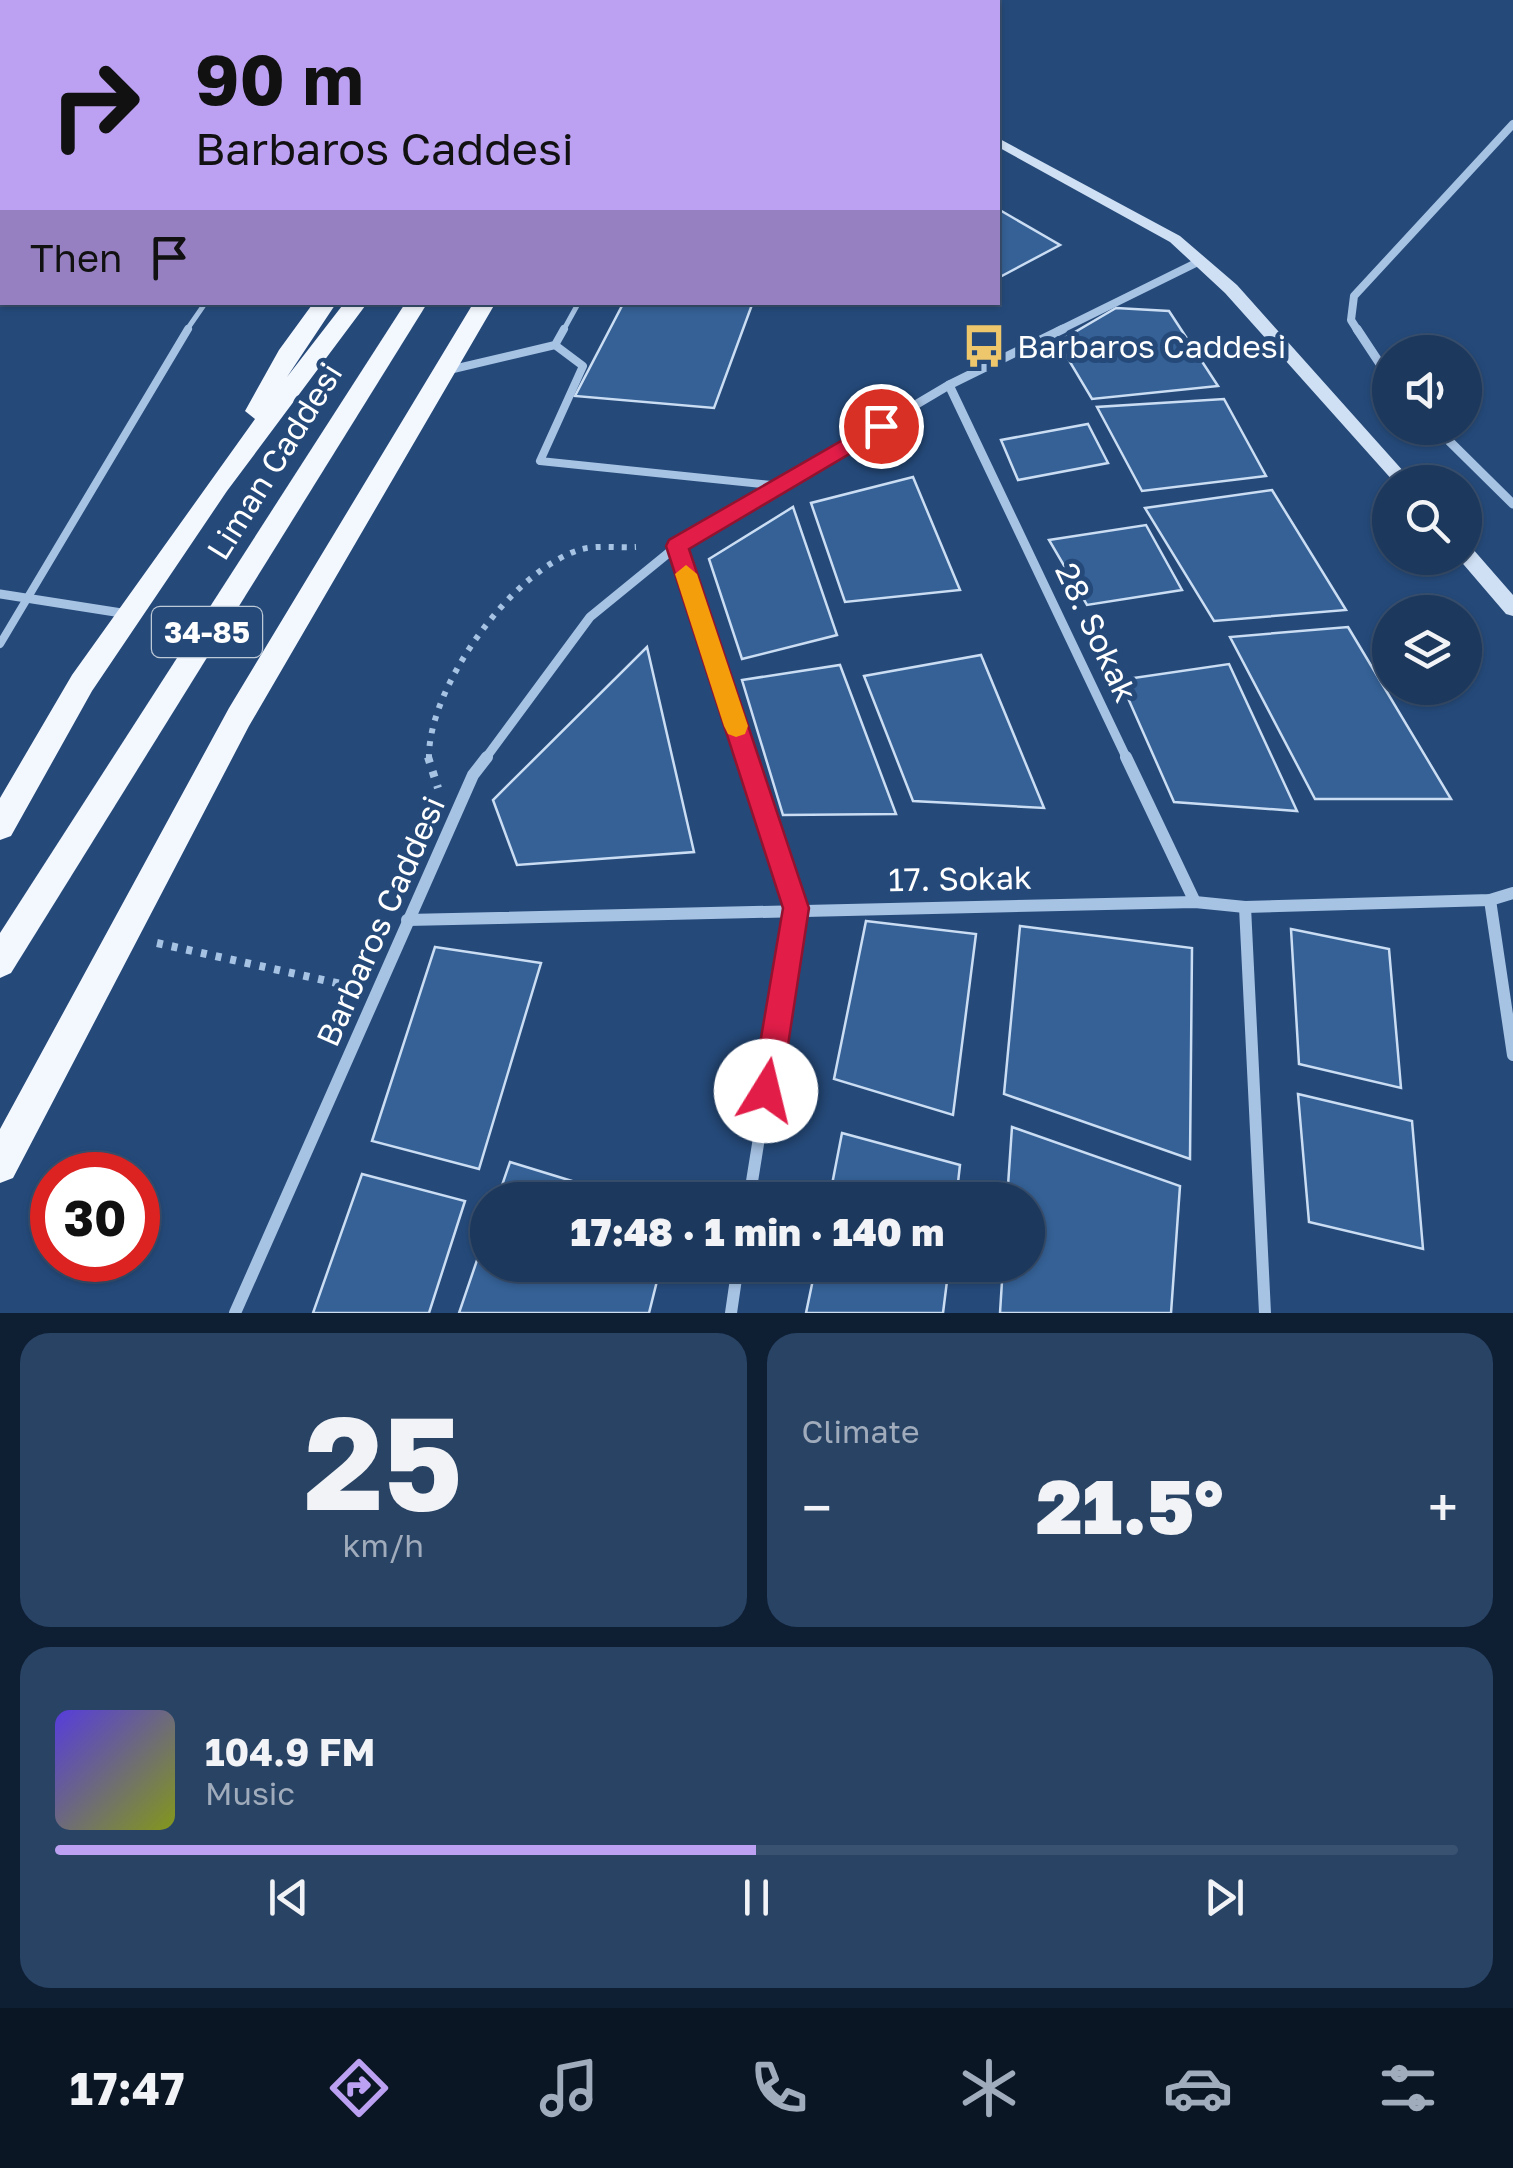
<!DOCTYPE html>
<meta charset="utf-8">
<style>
body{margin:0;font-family:"Golos Text",sans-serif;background:#294365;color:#f1f3f6;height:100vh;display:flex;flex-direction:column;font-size:38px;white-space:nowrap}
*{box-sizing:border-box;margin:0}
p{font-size:32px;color:#a0acbb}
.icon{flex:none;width:55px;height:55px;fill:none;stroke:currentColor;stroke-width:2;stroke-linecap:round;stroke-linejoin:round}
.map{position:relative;height:1313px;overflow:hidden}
.sheet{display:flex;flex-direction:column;gap:20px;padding:20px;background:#0f1f33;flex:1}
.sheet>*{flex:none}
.hud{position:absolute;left:0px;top:0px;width:1000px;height:305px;box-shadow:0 2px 8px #0004,0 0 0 2px #3a5272;background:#bca0f2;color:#111;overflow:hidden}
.controls{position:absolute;left:1372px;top:335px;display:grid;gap:20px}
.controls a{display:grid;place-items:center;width:110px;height:110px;border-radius:50%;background:#1c385c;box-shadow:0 2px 8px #0004,0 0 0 2px #3a5272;font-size:50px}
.speed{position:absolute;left:30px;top:1152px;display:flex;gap:20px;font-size:50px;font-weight:700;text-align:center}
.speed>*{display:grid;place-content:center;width:130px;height:130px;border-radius:50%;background:#1c385c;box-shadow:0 2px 8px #0004,0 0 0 2px #3a5272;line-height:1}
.speed .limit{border:15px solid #d22;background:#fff;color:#111}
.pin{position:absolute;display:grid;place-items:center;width:85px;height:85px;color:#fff;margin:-42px;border:5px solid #fff;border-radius:50%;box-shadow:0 2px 10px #0007}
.me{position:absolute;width:110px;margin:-55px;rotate:9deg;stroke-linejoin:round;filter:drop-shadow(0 0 8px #0008)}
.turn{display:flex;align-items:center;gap:35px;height:210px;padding:0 30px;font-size:45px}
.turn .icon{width:130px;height:130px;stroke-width:2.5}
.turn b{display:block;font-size:70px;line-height:85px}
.then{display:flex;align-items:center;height:95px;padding:0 30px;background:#0003;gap:20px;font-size:38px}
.big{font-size:75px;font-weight:800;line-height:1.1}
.sheet .widget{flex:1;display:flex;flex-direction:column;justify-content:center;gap:15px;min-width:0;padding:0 35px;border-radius:30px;background:#294365}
.sheet .dial{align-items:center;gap:0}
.dial b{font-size:130px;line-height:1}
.song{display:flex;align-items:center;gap:30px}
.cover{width:120px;height:120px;border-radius:15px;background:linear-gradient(135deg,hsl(250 70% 55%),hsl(70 70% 35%))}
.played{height:10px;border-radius:5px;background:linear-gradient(90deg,#bca0f2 50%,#3a5272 50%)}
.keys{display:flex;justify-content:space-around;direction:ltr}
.heat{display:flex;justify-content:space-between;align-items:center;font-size:55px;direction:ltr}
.sheet .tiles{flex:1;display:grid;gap:20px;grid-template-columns:1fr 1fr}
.widget:last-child{grid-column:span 2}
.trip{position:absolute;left:470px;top:1182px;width:575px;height:100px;border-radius:50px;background:#1c385c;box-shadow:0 2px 8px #0004,0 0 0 2px #3a5272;font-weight:800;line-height:100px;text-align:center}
.tab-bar{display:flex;height:160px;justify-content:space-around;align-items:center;background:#0b1625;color:#a0acbb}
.tab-bar .icon{width:70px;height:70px}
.tab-bar .on{color:#bca0f2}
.tab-bar b{font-size:45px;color:#f1f3f6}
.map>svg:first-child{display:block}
.building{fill:#356196;stroke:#caddf3;stroke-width:2.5}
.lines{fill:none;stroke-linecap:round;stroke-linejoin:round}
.path-far1{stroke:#a7c3e4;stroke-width:6;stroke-dasharray:5 8;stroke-linecap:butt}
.path{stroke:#a7c3e4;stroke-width:8;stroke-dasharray:6 9;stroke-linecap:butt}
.service-far1{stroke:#a7c3e4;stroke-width:5}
.service{stroke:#a7c3e4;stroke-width:8}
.minor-far2{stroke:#a7c3e4;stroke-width:8}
.minor-far1{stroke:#a7c3e4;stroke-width:9}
.minor{stroke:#a7c3e4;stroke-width:12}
.secondary{fill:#d0e0f4;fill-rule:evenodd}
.trunk{fill:#f3f7fe;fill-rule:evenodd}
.route{fill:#e11d48;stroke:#92132f;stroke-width:2.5}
.slow{fill:#f59e0b}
.labels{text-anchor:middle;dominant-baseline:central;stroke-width:10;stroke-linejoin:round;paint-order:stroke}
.shield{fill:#254a7a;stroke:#bec9d7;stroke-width:2.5}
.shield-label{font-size:30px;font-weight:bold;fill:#fff}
.poi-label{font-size:32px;fill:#fff;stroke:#254a7a;text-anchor:start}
.street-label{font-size:32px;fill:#fff;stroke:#254a7a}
</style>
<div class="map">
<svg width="1513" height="1313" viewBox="0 0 1513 1313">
<rect width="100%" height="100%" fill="#254a7a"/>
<g class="building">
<polygon points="998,209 1060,245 998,278"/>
<polygon points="624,302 753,302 714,408 575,396"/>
<polygon points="1116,308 1169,311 1218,386 1092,399 1058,342"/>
<polygon points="1224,399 1266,476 1142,491 1097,407"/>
<polygon points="1088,424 1108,463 1018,480 1001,440"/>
<polygon points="913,477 960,590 845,602 811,503"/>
<polygon points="1272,490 1346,610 1214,621 1145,508"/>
<polygon points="793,507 837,635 742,659 709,559"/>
<polygon points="1146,525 1182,590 1087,605 1049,540"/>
<polygon points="1348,627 1451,799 1315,799 1230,637"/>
<polygon points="647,647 694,852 517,865 493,800"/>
<polygon points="981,655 1044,808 913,801 864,676"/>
<polygon points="1229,664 1297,811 1174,802 1120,680"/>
<polygon points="840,665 896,814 783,815 742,680"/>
<polygon points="866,921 976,934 953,1115 834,1079"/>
<polygon points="1020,926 1192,948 1190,1159 1004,1094"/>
<polygon points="1291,929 1389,949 1401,1088 1299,1064"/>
<polygon points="435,947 541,963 479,1169 372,1141"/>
<polygon points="1298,1094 1412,1121 1423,1249 1309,1222"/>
<polygon points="1012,1127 1180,1186 1171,1313 1000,1313 1003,1265 1028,1265 1028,1200 1007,1200"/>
<polygon points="842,1133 960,1165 956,1200 829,1200"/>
<polygon points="510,1162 634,1200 497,1200"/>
<polygon points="362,1174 465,1201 429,1313 313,1313"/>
<polygon points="488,1228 488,1265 661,1265 649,1313 459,1313"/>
<polygon points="816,1265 949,1265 943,1313 806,1313"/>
</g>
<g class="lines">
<path class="path-far1" d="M429,759C427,689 512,569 582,549C598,545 619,548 636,547"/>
<g class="path">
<polyline points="428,757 438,788"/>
<polyline points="157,943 350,986"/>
</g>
<g class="service-far1">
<polyline points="186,331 206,302"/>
<polyline points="563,331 579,302"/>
</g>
<g class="service">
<polyline points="555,345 583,366 540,461 780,486"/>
<polyline points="449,370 555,345 564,329"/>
<polyline points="0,644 188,329"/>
</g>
<g class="minor-far2">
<polyline points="1058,331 1200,261"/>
<polyline points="1358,331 1351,320 1354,296 1513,124"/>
</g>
<g class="minor-far1">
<polyline points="1357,329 1390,379"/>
<polyline points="949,385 1127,759"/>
<polyline points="1436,428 1513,504"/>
<polyline points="677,546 747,759"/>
<polyline points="0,594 128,614"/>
<polyline points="485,759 590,617 677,546 949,385 1063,329"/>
</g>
<g class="minor">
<polyline points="746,757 796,908 749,1200"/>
<polyline points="1126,757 1195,902"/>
<polyline points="1490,900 1513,1055"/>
<polyline points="1245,907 1265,1313"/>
<polyline points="407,920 1195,902 1245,907 1490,900 1513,893"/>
<polyline points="235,1313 473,775 487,757"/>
<polyline points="731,1313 738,1265"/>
</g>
<g class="secondary">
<polygon points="998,138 1180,236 1237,285 1413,482 1394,482 1225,293 1170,242 998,147"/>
<polygon points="1465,546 1472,548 1513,595 1513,616 1506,614 1458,558 1465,558"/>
</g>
<g class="trunk">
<polygon points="734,0 754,0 756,2 736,2"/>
<polygon points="314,302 337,302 287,377 345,302 368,302 227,491 92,691 11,836 0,840 0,798 72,675 255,419 245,411 279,350"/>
<polygon points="406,302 428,302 11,973 0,978 0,933"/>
<polygon points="474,302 496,302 249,726 13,1178 0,1183 0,1129 229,708"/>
</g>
</g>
<polygon class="route" points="881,418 891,426 888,431 689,549 809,908 781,1091 777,1101 766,1105 756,1101 752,1091 783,908 666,546 669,540"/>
<polygon class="slow" points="686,565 697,574 748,726 745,734 736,737 728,734 724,726 675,574"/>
<defs>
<g id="bus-bare" transform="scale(3.45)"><path d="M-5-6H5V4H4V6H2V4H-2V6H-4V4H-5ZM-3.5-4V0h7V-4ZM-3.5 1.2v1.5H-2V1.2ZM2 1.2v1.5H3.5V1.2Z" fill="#eec76c" stroke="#254a7a" stroke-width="2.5" paint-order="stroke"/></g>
</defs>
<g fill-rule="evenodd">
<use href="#bus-bare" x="984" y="346"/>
</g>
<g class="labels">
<rect class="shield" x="152" y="607" width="110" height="50" rx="8"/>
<g class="shield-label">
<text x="207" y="632">34-85</text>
</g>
<g class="poi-label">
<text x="1017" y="346">Barbaros Caddesi</text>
</g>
<g class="street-label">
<text transform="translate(274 461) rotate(-58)">Liman Caddesi</text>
<text transform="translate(1097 632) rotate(65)">28. Sokak</text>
<text transform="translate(960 878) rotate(-1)">17. Sokak</text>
<text transform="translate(380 921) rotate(-66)">Barbaros Caddesi</text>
</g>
</g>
</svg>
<div class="controls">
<a><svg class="icon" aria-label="sound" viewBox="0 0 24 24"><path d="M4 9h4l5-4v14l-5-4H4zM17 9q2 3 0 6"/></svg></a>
<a><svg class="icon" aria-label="search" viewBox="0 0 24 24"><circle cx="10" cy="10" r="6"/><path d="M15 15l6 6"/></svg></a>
<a><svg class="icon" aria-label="layers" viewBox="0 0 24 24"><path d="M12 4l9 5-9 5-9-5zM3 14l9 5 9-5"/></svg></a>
</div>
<div class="speed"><div class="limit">30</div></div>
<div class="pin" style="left:881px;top:426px;background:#d93025"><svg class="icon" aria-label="arrive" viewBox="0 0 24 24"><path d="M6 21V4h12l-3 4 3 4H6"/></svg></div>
<svg class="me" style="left:766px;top:1091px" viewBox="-20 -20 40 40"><circle r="19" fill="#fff"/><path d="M0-13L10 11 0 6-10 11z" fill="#e11d48"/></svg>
<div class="trip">17:48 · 1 min · 140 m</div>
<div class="hud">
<div class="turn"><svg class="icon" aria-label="right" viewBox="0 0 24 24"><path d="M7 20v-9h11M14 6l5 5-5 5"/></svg><div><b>90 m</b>Barbaros Caddesi</div></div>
<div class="then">Then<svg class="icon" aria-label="arrive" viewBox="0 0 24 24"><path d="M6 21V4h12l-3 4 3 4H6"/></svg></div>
</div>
</div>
<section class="sheet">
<div class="tiles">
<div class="widget dial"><b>25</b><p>km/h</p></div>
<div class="widget"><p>Climate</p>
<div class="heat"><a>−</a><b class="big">21.5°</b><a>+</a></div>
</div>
<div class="widget">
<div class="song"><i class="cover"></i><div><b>104.9 FM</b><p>Music</p></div></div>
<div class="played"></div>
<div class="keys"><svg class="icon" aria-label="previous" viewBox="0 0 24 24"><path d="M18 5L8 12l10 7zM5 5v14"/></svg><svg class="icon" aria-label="pause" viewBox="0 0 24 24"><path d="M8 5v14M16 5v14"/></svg><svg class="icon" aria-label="next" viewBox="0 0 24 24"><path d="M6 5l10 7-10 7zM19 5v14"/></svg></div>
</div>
</div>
</section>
<nav class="tab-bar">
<b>17:47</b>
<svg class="icon on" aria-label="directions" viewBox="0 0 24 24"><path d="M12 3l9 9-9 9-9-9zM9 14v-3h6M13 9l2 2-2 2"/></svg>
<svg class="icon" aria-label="music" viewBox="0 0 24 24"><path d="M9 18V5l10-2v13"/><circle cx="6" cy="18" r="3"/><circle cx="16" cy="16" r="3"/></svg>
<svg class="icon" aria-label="phone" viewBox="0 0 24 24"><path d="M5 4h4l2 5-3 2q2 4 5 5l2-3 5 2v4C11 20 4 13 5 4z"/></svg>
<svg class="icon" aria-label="climate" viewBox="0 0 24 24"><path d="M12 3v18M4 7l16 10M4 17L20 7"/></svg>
<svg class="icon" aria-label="car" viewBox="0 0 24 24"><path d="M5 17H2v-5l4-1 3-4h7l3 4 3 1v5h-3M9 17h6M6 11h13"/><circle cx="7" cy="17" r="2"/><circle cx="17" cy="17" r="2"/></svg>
<svg class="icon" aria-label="filters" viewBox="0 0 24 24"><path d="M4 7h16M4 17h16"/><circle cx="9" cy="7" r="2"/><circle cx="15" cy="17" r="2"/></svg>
</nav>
